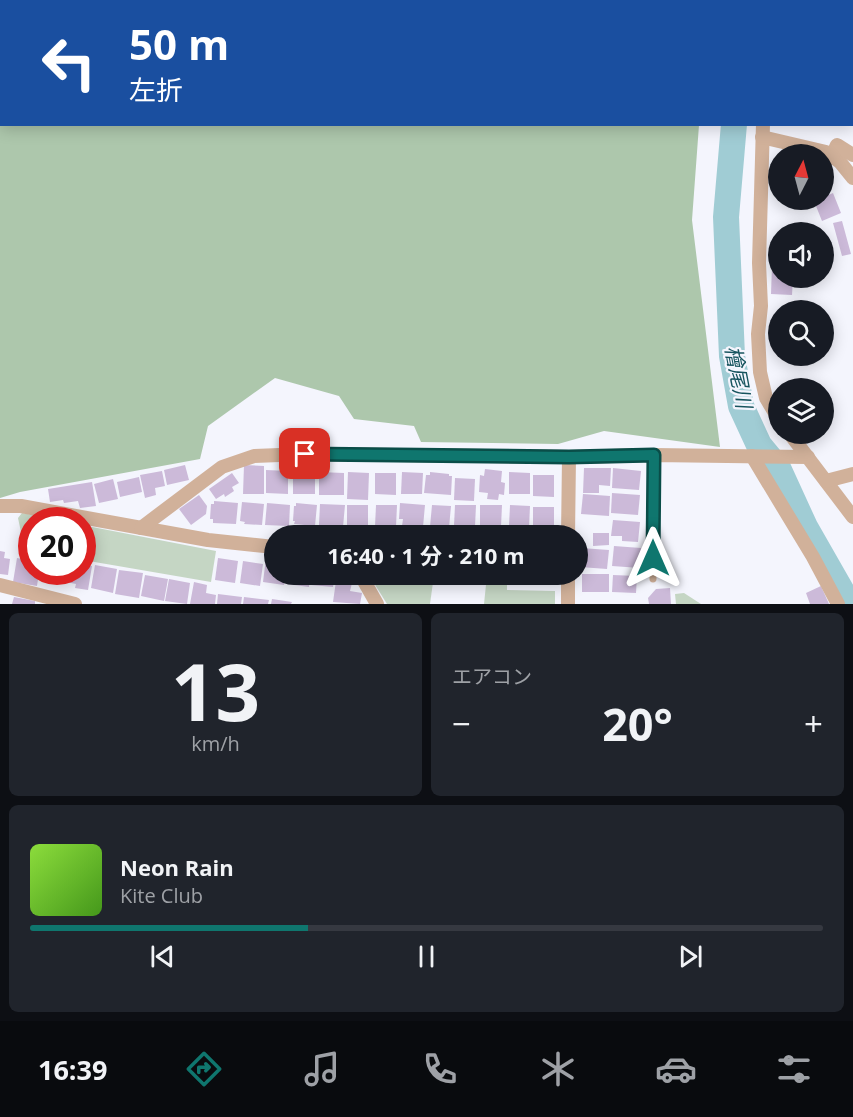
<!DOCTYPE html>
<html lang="ja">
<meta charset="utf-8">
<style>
body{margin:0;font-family:"Open Sans","Noto Sans JP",sans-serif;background:#20242c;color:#f1f3f6;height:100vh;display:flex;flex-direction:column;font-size:22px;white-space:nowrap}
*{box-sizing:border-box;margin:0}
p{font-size:20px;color:#9ea1a6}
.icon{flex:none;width:33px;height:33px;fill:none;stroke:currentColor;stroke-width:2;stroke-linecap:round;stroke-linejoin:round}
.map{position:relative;height:604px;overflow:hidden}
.details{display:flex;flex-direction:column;gap:9px;padding:9px;background:#0d0f14;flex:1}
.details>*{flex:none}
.top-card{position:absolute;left:0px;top:0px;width:854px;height:126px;box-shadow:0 3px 15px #0003;background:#1a4fa0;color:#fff;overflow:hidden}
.needle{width:39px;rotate:6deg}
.fabs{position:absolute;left:768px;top:144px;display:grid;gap:12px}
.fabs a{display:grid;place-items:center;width:66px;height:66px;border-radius:50%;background:#171b24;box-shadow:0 3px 15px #0003;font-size:30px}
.speed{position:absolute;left:18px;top:507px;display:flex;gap:12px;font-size:30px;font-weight:700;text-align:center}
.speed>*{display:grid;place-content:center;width:78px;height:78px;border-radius:50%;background:#171b24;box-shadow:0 3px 15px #0003;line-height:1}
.speed .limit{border:9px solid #d22;background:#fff;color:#111}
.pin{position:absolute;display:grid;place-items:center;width:51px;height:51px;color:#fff;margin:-26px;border-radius:12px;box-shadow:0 3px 9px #0006}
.me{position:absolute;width:66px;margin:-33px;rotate:0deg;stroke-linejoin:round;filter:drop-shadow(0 0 4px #0008)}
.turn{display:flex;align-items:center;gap:21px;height:126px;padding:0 30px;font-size:27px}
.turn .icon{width:78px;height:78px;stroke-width:2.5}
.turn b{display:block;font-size:42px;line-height:51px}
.big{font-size:45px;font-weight:700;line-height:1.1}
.details .widget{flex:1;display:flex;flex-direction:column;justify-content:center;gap:9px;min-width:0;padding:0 21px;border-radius:9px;background:#20242c}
.details .dial{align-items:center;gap:0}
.dial b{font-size:78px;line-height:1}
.song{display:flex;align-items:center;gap:18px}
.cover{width:72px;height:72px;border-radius:9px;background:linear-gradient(135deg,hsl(90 70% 55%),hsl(100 70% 35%))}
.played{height:6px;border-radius:3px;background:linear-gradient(90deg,#0f766e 35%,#363941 35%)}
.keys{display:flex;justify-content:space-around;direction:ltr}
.heat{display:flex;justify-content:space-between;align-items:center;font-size:33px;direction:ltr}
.details .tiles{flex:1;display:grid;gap:9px;grid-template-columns:1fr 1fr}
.widget:last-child{grid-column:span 2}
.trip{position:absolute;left:264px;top:525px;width:324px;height:60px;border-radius:30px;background:#171b24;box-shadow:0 3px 15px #0003;font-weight:700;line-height:60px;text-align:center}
.menu{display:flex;height:96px;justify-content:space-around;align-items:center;background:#090b0e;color:#9ea1a6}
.menu .icon{width:42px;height:42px}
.menu .selected{color:#0f766e}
.menu b{font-size:27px;color:#f1f3f6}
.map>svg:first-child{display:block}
.green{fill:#c5d6c4}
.forest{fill:#adc7ac}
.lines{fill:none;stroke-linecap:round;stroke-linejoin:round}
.river{stroke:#a0ccd4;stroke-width:26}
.building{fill:#ccbad9}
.lane{stroke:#d1b19a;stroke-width:7}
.street{stroke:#d1b19a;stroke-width:14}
.route-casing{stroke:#0a4d48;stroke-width:15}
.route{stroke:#0f766e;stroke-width:10}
.labels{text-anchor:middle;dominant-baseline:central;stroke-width:4.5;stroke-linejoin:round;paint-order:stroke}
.water-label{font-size:21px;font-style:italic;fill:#17545e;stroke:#f4f5fd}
</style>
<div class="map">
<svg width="853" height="604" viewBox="0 0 853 604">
<rect width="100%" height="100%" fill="#f4f5fd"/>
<g class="green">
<polygon points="22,513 60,520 32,520 31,552 25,551 18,518"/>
<polygon points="82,525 216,551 211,582 83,560"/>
<polygon points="369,575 434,575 430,604 387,604"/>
<polygon points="487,575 507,575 507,590 555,591 555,604 484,604"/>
<polygon points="684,593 701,604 676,604 675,594"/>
</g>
<polygon class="forest" points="0,0 721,0 722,1 2,2 2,124 699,125 692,220 720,447 604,431 558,444 421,442 414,426 354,419 339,396 275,378 208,426 200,459 20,492 0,498"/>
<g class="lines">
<g class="river">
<polyline points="738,0 738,2"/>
<polyline points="734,124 726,217 732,356 741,406 759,445 778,468 805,527 849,604"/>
</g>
</g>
<g class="building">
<polygon points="833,193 841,213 822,221 814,201 824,200 824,197"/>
<polygon points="842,221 851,254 842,256 833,223"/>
<polygon points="773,237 778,238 778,278 793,278 792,295 771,294"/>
<polygon points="185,465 189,480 167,485 164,470"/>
<polygon points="244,465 264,466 264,494 243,494"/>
<polygon points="584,468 611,468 610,486 599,485 599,493 583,493"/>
<polygon points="613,468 641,471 639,490 612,488"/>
<polygon points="485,469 502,471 501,482 505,483 504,495 499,494 498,500 487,499 488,493 479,492 480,475 484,476"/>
<polygon points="266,470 288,471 288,494 266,493"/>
<polygon points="162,471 165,486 155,488 156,495 145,498 140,475"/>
<polygon points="293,472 315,473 315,494 293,494"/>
<polygon points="319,472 344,473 344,495 319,495"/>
<polygon points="348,472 369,473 368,500 347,499"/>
<polygon points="402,472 423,473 422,494 401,494"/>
<polygon points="430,472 449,474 449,476 452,476 451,495 424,493 426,475 430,475"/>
<polygon points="509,472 530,473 530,494 509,494"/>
<polygon points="232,473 239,483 232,487 234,491 225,497 224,494 216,499 209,489"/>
<polygon points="375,473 396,473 396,495 375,494"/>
<polygon points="533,475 554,475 554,497 533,496"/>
<polygon points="139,477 142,492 120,497 117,482"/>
<polygon points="455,478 475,479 474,501 454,500"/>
<polygon points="113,479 118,499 99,503 94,484"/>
<polygon points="92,482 96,506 80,508 78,501 64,503 63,500 50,502 48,489"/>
<polygon points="612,493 640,495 638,515 611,513"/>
<polygon points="583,494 610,496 609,516 581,514"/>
<polygon points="199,495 207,506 206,514 191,525 179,509"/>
<polygon points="214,501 238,503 236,524 213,523 213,519 210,519 211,504 214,504"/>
<polygon points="242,502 264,504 262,525 244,524 245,522 240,521"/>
<polygon points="267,503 290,505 289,526 265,525"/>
<polygon points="296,503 317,505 315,526 294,524 295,521 293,521 294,506 296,506"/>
<polygon points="400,503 425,505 423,527 402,526 403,519 399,519"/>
<polygon points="320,504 345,505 343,527 319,525"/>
<polygon points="347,505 368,505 368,527 347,526"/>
<polygon points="376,505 397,505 396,527 375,527"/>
<polygon points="432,505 451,506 449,528 430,527"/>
<polygon points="455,505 476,505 475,527 454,526"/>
<polygon points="480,505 502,505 501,527 480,526"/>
<polygon points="510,505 530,506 529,528 509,527"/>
<polygon points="533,507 554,507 554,529 533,528"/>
<polygon points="613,520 640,522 638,542 622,541 622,536 611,536"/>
<polygon points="593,533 609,533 609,545 593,546"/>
<polygon points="614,546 641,548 640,568 612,566"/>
<polygon points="581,548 609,550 607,569 580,567"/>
<polygon points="0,551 5,552 4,558 10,559 8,575 0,574"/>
<polygon points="29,556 32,556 32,572 39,572 37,586 13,582 17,558 29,560"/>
<polygon points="218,558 238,561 235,583 215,580"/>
<polygon points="266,558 274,559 274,574 286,574 284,585 263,582"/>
<polygon points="243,561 263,564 260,586 240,583"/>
<polygon points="82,564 92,566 88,590 75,588 76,584 66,582 68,572 82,572"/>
<polygon points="95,565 117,569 113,593 91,588"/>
<polygon points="119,570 143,573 139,598 115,594"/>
<polygon points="42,572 65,572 64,580 54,578 54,581 41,580"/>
<polygon points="288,574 310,574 309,587 287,584"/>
<polygon points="313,574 335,574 333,587 311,585"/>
<rect x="512" y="574" width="32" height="7"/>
<rect x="582" y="574" width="27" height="18"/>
<polygon points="145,575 168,579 164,601 141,596"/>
<polygon points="613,575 637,576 636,593 612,592"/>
<polygon points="169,579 190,583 187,604 165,601"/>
<polygon points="336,581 352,583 350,591 362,593 360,604 333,602"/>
<polygon points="194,582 207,585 206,593 216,595 215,604 190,604"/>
<polygon points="821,586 829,604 810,604 806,593"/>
<polygon points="670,588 671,604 649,604 648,598 656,589"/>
<polygon points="218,594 242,597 241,604 217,604"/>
<polygon points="14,597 35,601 35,604 12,604"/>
<polygon points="244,597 269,600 268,604 243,604"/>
<polygon points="272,599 292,602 291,604 271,604"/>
</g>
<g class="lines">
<polyline class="lane" points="653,579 654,455"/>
<g class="street">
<polyline points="770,2 770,0"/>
<polyline points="763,124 759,263 761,306 758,334 760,372 766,398 778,418"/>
<polyline points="762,137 826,152 840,162 853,178"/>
<polyline points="832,156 837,145 853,155"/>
<polyline points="790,434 853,517"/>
<polyline points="752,456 813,557 838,604"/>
<polyline points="826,481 853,474"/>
<polyline points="0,506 21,506 208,540 274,547"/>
<polyline points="141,528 222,467 254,456 305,454 569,457 654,455 808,457"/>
<polyline points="568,536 569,457"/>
<polyline points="360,574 377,604"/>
<polyline points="0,585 75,604"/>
<polyline points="568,604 568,574"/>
</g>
</g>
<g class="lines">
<g class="route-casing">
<polyline id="route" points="305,454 569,457 654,455 653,558"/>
</g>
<use href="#route" class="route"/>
</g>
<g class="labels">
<g class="water-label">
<text transform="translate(739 377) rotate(79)">檜尾川</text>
</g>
</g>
</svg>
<div class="fabs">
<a><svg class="needle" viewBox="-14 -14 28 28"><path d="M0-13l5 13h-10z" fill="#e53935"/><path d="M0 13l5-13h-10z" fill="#9ea1a6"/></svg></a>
<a><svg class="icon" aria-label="sound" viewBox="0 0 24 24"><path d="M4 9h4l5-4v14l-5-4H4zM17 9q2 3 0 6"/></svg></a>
<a><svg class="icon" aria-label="search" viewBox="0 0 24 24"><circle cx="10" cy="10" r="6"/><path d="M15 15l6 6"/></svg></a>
<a><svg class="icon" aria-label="layers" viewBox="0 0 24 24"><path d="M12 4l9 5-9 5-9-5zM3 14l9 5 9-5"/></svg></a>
</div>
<div class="speed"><div class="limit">20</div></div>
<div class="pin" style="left:305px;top:454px;background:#d93025"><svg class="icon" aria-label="arrive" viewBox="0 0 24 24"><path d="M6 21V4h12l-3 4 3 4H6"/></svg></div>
<svg class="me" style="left:653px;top:558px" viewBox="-20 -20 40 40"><path d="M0-17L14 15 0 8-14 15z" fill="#0f766e" stroke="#fff" stroke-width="4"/></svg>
<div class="trip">16:40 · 1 分 · 210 m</div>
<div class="top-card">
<div class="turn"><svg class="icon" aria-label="left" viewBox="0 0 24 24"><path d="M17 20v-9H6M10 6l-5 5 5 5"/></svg><div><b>50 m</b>左折</div></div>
</div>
</div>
<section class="details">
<div class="tiles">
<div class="widget dial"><b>13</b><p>km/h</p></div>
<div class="widget"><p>エアコン</p>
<div class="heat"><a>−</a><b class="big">20°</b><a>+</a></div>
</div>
<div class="widget">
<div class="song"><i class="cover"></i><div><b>Neon Rain</b><p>Kite Club</p></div></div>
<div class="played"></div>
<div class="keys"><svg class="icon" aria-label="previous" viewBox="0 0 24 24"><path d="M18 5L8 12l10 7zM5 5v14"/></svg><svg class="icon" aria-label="pause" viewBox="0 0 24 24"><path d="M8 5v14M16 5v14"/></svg><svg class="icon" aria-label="next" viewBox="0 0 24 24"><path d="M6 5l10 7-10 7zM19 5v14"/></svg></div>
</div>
</div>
</section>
<nav class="menu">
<b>16:39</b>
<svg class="icon selected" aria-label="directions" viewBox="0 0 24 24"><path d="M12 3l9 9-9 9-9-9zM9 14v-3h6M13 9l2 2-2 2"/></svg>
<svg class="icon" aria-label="music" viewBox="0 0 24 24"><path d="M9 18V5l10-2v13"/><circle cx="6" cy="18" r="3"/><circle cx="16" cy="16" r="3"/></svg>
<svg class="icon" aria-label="phone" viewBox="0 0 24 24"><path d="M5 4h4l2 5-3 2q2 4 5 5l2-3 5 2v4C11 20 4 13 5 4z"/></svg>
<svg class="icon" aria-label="climate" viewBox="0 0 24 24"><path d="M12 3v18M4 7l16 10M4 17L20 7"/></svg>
<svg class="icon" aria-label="car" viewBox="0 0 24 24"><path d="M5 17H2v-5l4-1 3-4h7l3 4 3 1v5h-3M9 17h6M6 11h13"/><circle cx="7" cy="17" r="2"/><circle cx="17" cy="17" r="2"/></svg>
<svg class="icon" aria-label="filters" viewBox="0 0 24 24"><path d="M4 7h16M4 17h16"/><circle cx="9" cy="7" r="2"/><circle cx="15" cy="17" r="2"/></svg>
</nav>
